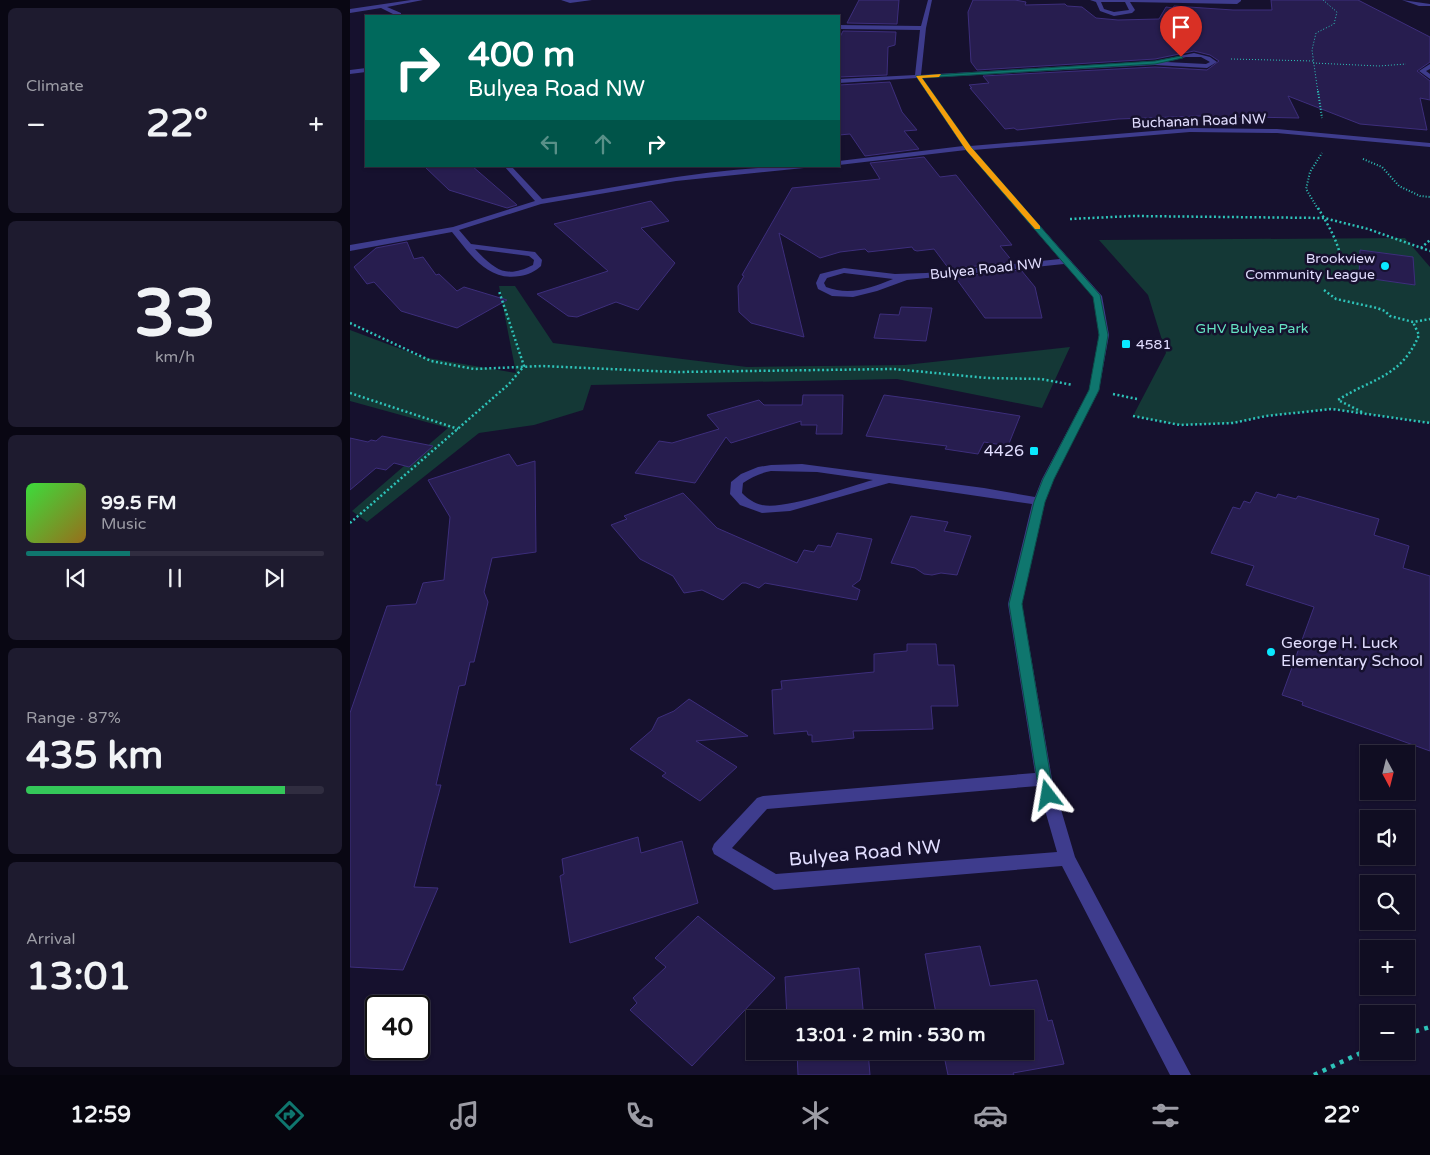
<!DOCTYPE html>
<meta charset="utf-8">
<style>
body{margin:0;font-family:"Varela Round",sans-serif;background:#1e1b2f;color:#f1f3f6;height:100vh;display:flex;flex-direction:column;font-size:19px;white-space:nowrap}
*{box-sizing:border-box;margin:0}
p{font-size:16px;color:#9c9ca5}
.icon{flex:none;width:28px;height:28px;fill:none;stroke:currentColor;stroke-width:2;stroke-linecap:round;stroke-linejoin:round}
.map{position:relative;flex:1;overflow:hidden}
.side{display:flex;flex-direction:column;gap:8px;padding:8px;background:#090713;width:350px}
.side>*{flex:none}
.guide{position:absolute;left:15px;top:15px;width:475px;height:152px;border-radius:0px;box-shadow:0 1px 4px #0004,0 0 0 1px #302d40;background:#00695c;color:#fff;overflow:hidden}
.needle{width:32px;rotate:173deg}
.fabs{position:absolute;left:1010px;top:745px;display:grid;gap:10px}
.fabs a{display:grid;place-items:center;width:55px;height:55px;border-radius:0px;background:#100d22;box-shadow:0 1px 4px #0004,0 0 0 1px #302d40;font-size:25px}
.speed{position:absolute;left:15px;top:995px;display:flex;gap:10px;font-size:25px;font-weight:700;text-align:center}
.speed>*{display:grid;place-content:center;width:65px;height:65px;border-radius:50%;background:#100d22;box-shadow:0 1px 4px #0004,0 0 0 1px #302d40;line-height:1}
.speed .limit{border:2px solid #111;border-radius:8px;background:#fff;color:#111}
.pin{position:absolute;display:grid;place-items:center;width:42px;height:42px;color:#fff;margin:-51px -21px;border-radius:50% 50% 50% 0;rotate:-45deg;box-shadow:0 0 5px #0007}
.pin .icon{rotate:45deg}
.me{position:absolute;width:55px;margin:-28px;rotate:346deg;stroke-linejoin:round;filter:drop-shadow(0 0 4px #0008)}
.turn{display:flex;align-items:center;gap:18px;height:105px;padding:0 20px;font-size:22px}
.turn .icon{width:65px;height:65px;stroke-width:2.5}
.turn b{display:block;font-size:35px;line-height:42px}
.lanes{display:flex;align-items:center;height:48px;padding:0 20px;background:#0003;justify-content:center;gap:25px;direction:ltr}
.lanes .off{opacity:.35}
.big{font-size:38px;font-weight:800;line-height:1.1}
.side .card{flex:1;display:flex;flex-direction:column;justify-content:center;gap:8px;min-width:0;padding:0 18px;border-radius:8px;background:#1e1b2f}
.side .dial{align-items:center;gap:0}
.dial b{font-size:65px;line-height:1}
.song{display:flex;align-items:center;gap:15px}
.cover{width:60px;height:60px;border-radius:8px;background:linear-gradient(135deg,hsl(120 70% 55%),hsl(40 70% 35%))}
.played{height:5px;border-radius:2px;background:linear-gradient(90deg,#0f766e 35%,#302d40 35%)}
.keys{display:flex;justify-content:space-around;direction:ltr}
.heat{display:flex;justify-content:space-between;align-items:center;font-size:28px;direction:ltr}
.charge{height:8px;border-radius:4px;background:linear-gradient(90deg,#34c759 87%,#302d40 0)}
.trip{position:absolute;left:396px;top:1010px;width:288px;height:50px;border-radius:0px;background:#100d22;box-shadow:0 1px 4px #0004,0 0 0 1px #302d40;font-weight:800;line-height:50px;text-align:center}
.tab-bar{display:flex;height:80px;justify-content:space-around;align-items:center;background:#06050e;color:#9c9ca5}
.tab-bar .icon{width:35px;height:35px}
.tab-bar .selected{color:#0f766e}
.tab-bar b{font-size:22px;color:#f1f3f6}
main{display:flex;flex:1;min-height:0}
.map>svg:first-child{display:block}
.green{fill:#143836}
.building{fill:#271d4f;stroke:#3d2e7c}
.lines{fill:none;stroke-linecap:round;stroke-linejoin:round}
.path-far3{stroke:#2ec3b9;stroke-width:1;stroke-dasharray:1 2;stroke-linecap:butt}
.path-far2{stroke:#2ec3b9;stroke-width:2;stroke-dasharray:1 2;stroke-linecap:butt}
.path-far1{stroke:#2ec3b9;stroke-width:2.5;stroke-dasharray:2 2.5;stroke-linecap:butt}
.path{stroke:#2ec3b9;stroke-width:4.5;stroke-dasharray:4 5.5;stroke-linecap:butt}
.minor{fill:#3e3c8d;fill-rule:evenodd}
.route{fill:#0f766e;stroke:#0a4d48}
.slow{fill:#f59e0b}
.poi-dot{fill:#0ae8ff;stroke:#16112e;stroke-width:2}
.labels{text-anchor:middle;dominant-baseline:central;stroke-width:5;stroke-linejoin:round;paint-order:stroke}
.far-street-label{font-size:14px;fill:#e2deff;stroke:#16112e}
.far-poi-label{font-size:14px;fill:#e2deff;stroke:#16112e;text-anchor:end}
.far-park-label{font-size:14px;fill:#65e4c3;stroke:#16112e}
.poi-label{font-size:16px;fill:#e2deff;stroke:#16112e;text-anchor:end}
.near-street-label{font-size:19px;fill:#e2deff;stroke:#16112e}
</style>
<main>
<section class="side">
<div class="card"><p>Climate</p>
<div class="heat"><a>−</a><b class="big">22°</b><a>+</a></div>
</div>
<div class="card dial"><b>33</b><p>km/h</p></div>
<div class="card">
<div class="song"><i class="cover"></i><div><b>99.5 FM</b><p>Music</p></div></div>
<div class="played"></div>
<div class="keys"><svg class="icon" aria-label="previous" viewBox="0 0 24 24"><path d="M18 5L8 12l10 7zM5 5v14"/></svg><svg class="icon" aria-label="pause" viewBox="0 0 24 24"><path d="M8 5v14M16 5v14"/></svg><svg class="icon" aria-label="next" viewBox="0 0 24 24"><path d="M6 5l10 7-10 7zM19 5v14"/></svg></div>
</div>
<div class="card"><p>Range · 87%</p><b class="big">435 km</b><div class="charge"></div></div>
<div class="card"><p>Arrival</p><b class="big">13:01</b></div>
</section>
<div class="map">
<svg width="1080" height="1075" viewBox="0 0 1080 1075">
<rect width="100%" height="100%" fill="#16112e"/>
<g class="green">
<polygon points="1055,238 1080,267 1080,423 982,409 916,416 883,423 830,425 783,416 816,353 798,295 749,240"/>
<polygon points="149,286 165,286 203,343 397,367 555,365 720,347 692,408 547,379 241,385 233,410 184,425 129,433 17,522 2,511 98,428 0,401 0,330 72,357 166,373"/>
</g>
<g class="building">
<polygon points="509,0 549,0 547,24 497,23"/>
<polygon points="623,0 665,0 676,2 675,5 715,4 717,6 732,7 746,18 768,20 809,19 816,7 823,8 824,6 883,10 922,10 921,0 1008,0 1080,37 1080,62 1067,71 1080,81 1080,100 1070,98 1077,130 1010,124 938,96 949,118 849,116 768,119 667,130 664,128 655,129 620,88 622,88 619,85 639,83 633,76 805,67 857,70 869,61 860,55 844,51 805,59 627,70 621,62 618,12"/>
<polygon points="493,31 546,32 545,45 538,47 537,75 489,77 489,39"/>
<polygon points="540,82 552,112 567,130 554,131 569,149 515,156 500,134 489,135 489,85"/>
<polygon points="574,157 590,177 606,175 662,245 650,246 663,262 599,269 584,249 567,251 564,250 562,247 518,252 515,249 490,252 470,258 429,233 454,337 401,323 389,312 388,286 394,276 392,275 442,188 530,179 520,163"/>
<polygon points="74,166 122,166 167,205 157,208 99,190"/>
<polygon points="301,201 319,221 291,228 325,263 288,310 266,302 227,317 218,316 187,294 258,271 204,224"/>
<polygon points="57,242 64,259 73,257 86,275 89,274 107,291 114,287 157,300 107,328 51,311 24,282 17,284 4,267 26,248"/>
<polygon points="1010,250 1063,257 1065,285 1009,277"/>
<polygon points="671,270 685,287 692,318 635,318 605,277"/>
<polygon points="551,307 582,308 576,341 524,338 530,314 549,315"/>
<polygon points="453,395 493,395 492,434 466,434 467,425 451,425 451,421 381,443 376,437 345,483 285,473 309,441 322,443 369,429 357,415 409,400 414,405 452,405"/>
<polygon points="534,395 571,400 670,416 658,446 634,442 628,454 595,449 597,446 516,436"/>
<polygon points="32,436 83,446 59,467 44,463 36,470 26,468 0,490 0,438 18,442 21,440 26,441"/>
<polygon points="159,454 167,466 185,461 186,552 142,558 134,592 138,602 124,662 120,662 115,685 109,686 86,785 91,785 64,887 88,888 53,970 0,967 0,713 37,606 66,604 73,583 94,580 100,517 78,480"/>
<polygon points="906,492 926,498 928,494 946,499 948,496 1029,519 1024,535 1059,546 1053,568 1080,576 1080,751 952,705 953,702 932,695 964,607 896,585 904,566 861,553 883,507 890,509 894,501 900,503"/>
<polygon points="333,493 367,528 447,563 454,550 464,552 468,545 481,547 487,533 522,539 510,580 502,586 510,590 507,600 415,583 409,588 396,583 392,583 373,600 352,590 334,593 323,576 290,559 261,525 277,519 274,516"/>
<polygon points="561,516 598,522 594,531 621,536 607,575 591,573 582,575 574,574 565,568 541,563"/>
<polygon points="557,644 586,644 588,665 604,665 608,706 581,706 583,729 503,731 504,738 462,742 462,735 458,735 457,731 424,734 422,690 432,689 431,681 524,672 524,654 557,651"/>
<polygon points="339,699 398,736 346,741 387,767 350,801 312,776 316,773 280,749 302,730 308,718 324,711"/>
<polygon points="288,837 291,853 332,841 348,903 220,943 210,876 214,874 212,859"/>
<polygon points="348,916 425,978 342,1066 280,1010 287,1003 283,998 316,967 305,958"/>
<polygon points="630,946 640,986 687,980 698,1021 702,1020 714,1064 663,1073 664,1075 598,1075 593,1051 675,1051 675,1019 587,1019 575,954"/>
<polygon points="509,968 514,1019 437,1019 435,977"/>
<polygon points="447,1051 518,1051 520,1075 448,1075"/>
</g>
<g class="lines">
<g class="path-far3">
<polyline points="881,59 963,61"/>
<polyline points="963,63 1029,66 1056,64"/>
<polyline points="968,93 962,50 966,33 984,24 987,12 973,0"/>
</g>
<g class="path-far2">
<polyline points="968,91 972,118"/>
<polyline points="1013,159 1032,167 1049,186 1070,196 1080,197"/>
<polyline points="968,209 956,189 960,172 972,153"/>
</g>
<g class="path-far1">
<path d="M968,208C977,223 988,241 991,259L982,262"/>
<polyline points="720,219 783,216 974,218 1018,229 1080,251"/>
<polyline points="1071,248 1080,240"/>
<polyline points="974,290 986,299 1027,308 1035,311 1040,316 1063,322 1080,319"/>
<polyline points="0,323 81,361 124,369 192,366 326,372 544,369 637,378 691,379 723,385"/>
<polyline points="0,393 108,429"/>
<polyline points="763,394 787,399"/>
<path d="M1012,412L988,400C1022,378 1051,378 1069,335L1063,322"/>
<polyline points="783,416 830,425 883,423 916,416 982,409 1080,423"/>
<polyline points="0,523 159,384 174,366 149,291"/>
</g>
<g class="path">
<polyline points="1056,1034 1080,1027"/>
<polyline points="964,1075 1019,1049"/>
</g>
<g class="minor">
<polygon points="61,0 73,0 37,7 51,13 51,16 47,16 31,8 0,13 0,9"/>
<polygon points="211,0 242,0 220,3"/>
<path d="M578,0H582L576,28L571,75L805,61L844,53L860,57L867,62L857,68L805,65L572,78L620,146L840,128L927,129L1080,143V147L927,133L840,132L623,150L752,296L759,335L749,390L704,479L695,502L672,604L702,779L725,857L841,1075H820L712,866L424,890L364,854L362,849L364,844L407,798L413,796L685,773L658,604L682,504L539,483L440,511L412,513L390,505L380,494L381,482L391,474L408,467L421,465L452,464L634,488L685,497L692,479L739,390L749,335L743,296L714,264L557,280L527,291L503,297L482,296L468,289L466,283L470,274L494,268L545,274L576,273L710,259L616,150L489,165V161L613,146L567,78L489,83V79L565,75L570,30L489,29V25L571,26ZM836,57H851L860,62L856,64L816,62ZM494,273L543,279C521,288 500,296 476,287L474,283L477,278ZM421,471L467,472L523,480C497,487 436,510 412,505C404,503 398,499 392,493L393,483C402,477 410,473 421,471ZM688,786L707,852L426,874L382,848L417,809Z"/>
<path d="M740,0H891V1L887,4L780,2L785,10L782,13L764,16L750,11L746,2ZM751,2H775L779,10L764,12L754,9Z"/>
<polygon points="1052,0 1080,4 1080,6 1069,6"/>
<polygon points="1080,64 1080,69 1076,71 1080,74 1080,79 1069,71"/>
<polygon points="16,68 16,72 0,74 0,70"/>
<path d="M154,166H161L192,199C279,185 368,166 457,166L454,168L326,181L191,204L109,230L121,244L185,252L192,260L191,266C186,271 178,275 170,276C138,282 120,254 102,232L0,251V245L103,227L185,201ZM125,249L179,256L184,260L183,265C156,279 145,270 125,249Z"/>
</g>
</g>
<polygon class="route" points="831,56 833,58 805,64 572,78 621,147 750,295 758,335 749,390 704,479 695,502 672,604 701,779 706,795 704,799 698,801 693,799 687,779 659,604 684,502 693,479 739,390 749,335 743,297 616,150 566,76 805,61"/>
<polygon class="slow" points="591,74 589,77 572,78 621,147 690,226 690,229 685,229 616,150 566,76"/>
<g class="poi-dot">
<circle cx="1035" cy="266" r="5"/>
<rect x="771" y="339" width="10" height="10" rx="2.5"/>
<rect x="679" y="446" width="10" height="10" rx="2.5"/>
<circle cx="921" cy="652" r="5"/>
</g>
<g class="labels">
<g class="far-street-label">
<text transform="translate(849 121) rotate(-2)">Buchanan Road NW</text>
<text transform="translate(636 269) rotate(-6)">Bulyea Road NW</text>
</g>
<g class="far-poi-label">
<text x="1025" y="258">Brookview<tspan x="1025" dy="16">Community League</tspan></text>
<text x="786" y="344" text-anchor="start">4581</text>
</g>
<g class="far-park-label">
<text x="902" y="328">GHV Bulyea Park</text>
</g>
<g class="poi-label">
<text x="674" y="451">4426</text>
<text x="931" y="643" text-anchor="start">George H. Luck<tspan x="931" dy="18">Elementary School</tspan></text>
</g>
<g class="near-street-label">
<text transform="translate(515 853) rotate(-5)">Bulyea Road NW</text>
</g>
</g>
</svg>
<div class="fabs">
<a><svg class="needle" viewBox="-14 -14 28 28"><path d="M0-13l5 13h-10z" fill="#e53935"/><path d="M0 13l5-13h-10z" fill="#9c9ca5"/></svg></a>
<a><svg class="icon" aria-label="sound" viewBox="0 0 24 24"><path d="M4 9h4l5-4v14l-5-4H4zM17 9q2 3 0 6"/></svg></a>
<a><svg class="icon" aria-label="search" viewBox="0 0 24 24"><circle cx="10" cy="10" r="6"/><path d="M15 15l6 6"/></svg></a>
<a>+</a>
<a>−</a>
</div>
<div class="speed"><div class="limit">40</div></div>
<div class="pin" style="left:831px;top:57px;background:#d93025"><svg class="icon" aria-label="arrive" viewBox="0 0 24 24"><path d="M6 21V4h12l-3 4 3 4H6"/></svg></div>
<svg class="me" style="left:698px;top:795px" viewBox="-20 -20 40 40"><path d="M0-17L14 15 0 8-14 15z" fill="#0f766e" stroke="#fff" stroke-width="4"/></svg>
<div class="trip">13:01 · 2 min · 530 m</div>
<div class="guide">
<div class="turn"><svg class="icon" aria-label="right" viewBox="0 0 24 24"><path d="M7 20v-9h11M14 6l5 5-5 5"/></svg><div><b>400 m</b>Bulyea Road NW</div></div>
<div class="lanes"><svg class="icon off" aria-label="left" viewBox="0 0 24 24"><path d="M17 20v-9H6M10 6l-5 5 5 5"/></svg><svg class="icon off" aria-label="ahead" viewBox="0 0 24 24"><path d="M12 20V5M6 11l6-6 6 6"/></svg><svg class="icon" aria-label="right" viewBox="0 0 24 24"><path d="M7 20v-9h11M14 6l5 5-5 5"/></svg></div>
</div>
</div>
</main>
<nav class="tab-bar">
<b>12:59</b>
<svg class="icon selected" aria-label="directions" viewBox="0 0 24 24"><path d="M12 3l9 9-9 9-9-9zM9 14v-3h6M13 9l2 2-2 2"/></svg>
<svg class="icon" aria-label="music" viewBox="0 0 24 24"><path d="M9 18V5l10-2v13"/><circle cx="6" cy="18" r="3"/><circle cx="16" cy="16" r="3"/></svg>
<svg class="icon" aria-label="phone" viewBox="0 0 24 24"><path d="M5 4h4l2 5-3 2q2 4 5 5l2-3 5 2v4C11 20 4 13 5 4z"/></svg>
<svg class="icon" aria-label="climate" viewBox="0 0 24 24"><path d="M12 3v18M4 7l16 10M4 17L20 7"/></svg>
<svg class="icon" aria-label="car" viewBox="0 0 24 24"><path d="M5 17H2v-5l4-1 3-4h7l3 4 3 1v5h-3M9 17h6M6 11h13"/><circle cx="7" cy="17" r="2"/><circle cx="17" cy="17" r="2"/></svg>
<svg class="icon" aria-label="filters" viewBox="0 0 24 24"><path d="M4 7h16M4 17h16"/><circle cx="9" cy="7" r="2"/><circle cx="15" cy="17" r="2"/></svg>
<b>22°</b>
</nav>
